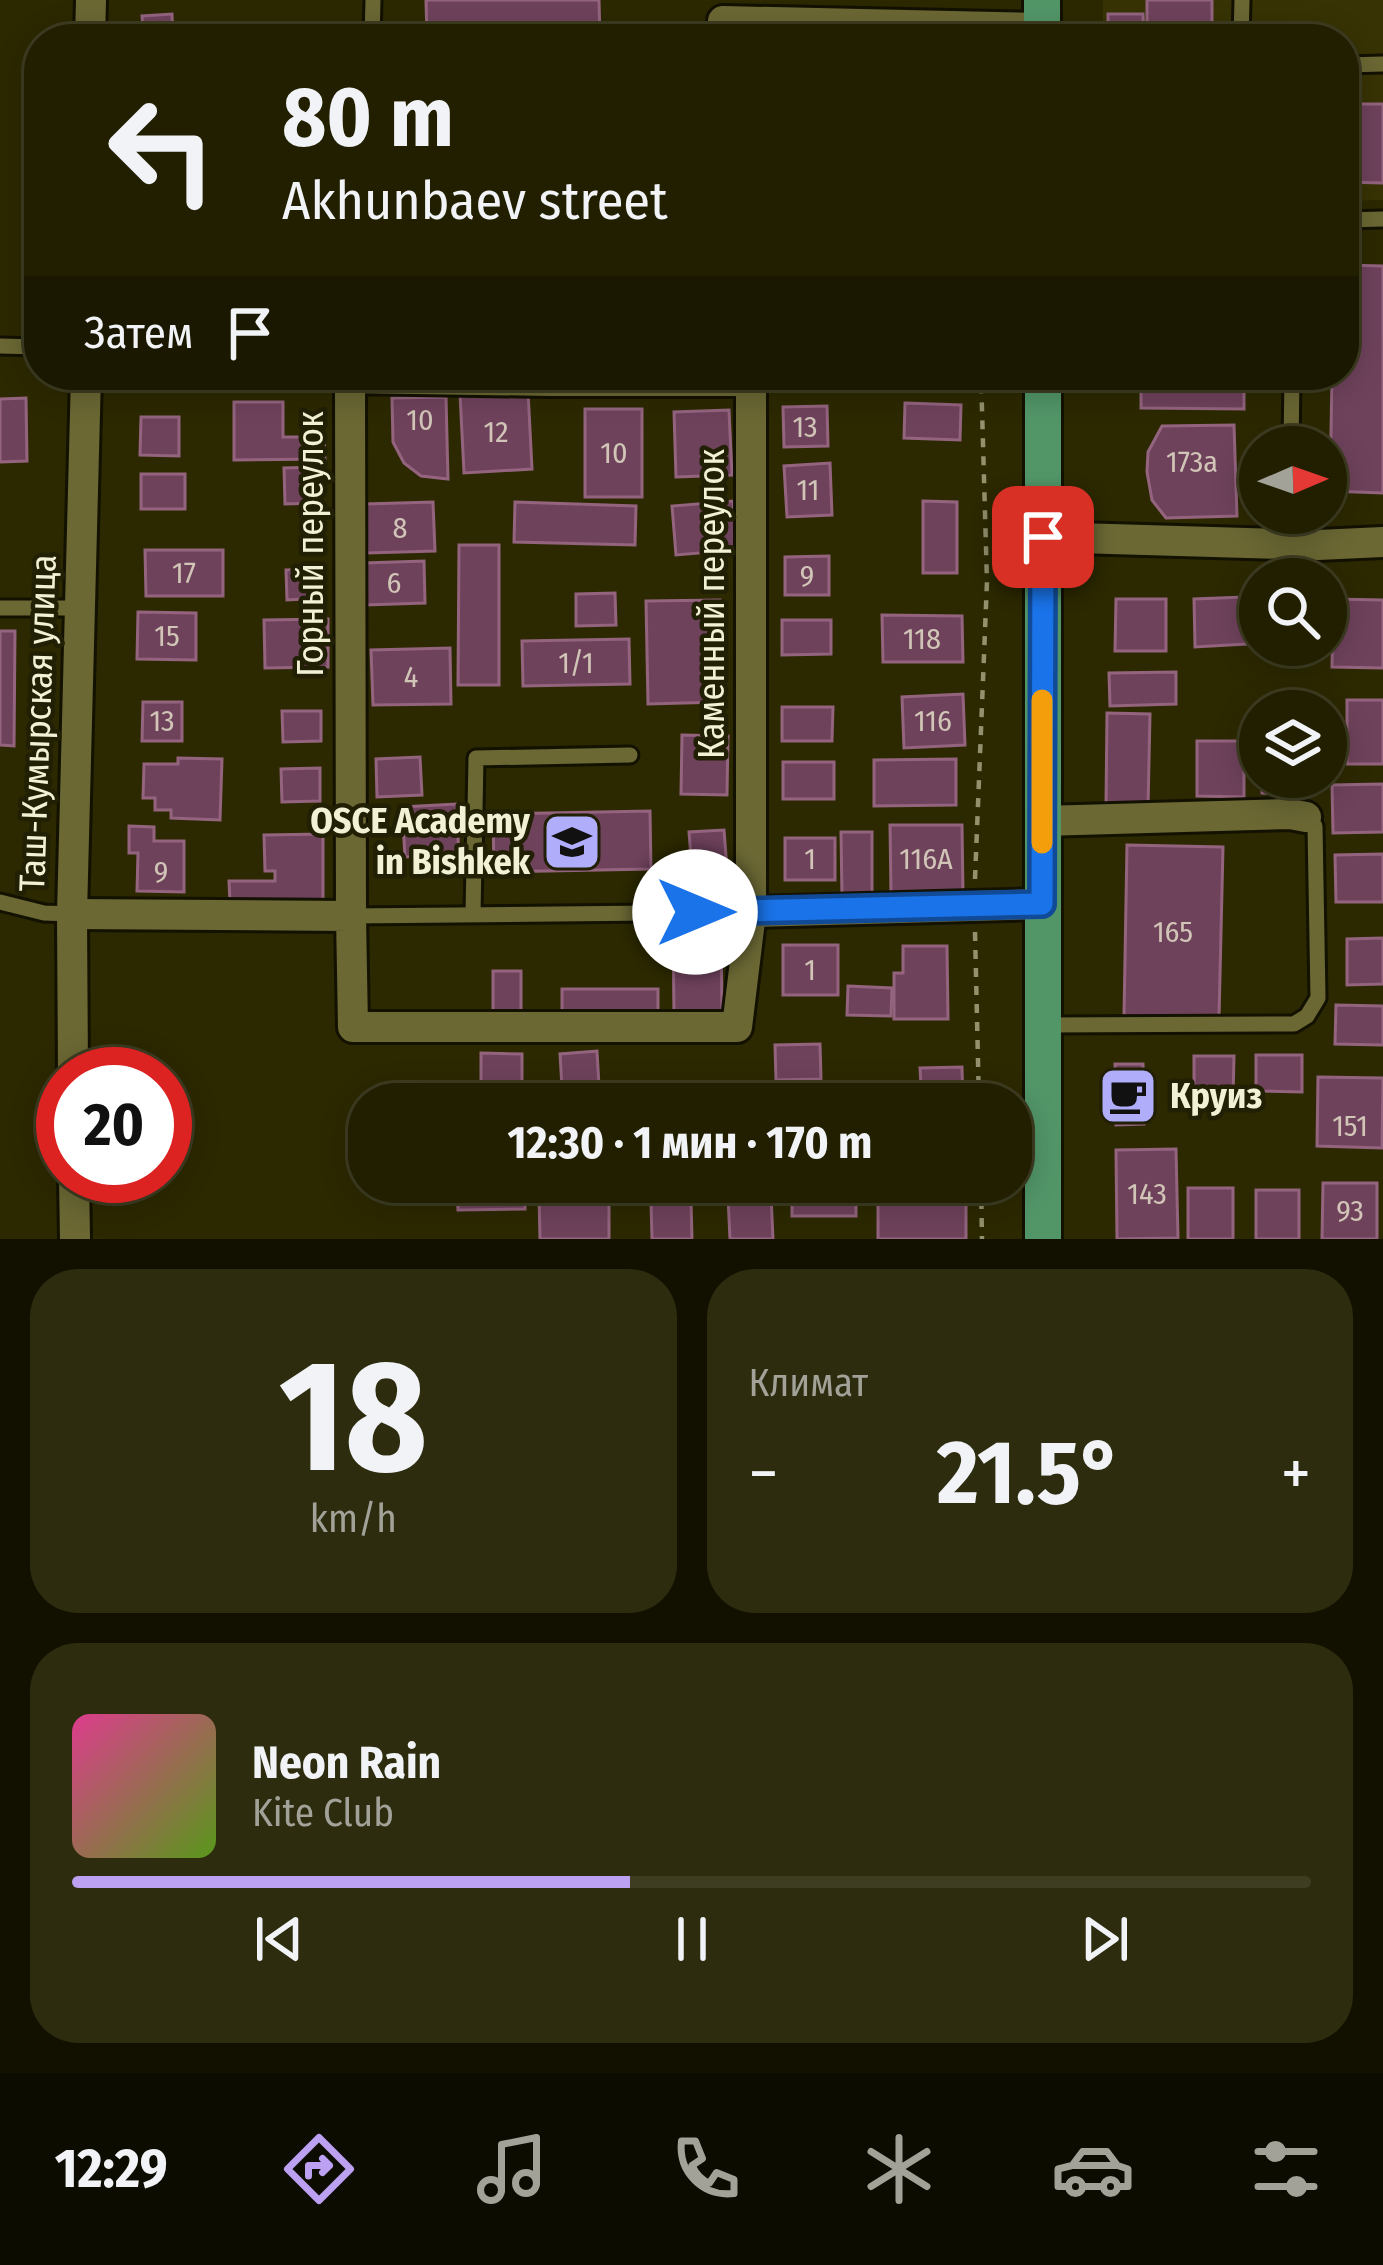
<!DOCTYPE html>
<html lang="ru">
<meta charset="utf-8">
<style>
body{margin:0;font-family:"Fira Sans Condensed",sans-serif;background:#2d2c0f;color:#f1f3f6;height:100vh;display:flex;flex-direction:column;font-size:45px;white-space:nowrap}
*{box-sizing:border-box;margin:0}
p{font-size:39px;color:#a2a299}
.icon{flex:none;width:66px;height:66px;fill:none;stroke:currentColor;stroke-width:2;stroke-linecap:round;stroke-linejoin:round}
.map{position:relative;height:1239px;overflow:hidden}
.details{display:flex;flex-direction:column;gap:30px;padding:30px;background:#121100;flex:1}
.details>*{flex:none}
.guide{position:absolute;left:24px;top:24px;width:1335px;height:366px;border-radius:48px;box-shadow:0 6px 30px #0003,0 0 0 3px #3e3d22;background:#211f00;color:#f1f3f6;overflow:hidden}
.needle{width:78px;rotate:88deg}
.controls{position:absolute;left:1239px;top:426px;display:grid;gap:24px}
.controls a{display:grid;place-items:center;width:108px;height:108px;border-radius:50%;background:#211f00;box-shadow:0 6px 30px #0003,0 0 0 3px #3e3d22;font-size:60px}
.speed{position:absolute;left:36px;top:1047px;display:flex;gap:24px;font-size:60px;font-weight:700;text-align:center}
.speed>*{display:grid;place-content:center;width:156px;height:156px;border-radius:50%;background:#211f00;box-shadow:0 6px 30px #0003,0 0 0 3px #3e3d22;line-height:1}
.speed .limit{border:18px solid #d22;background:#fff;color:#111}
.pin{position:absolute;display:grid;place-items:center;width:102px;height:102px;color:#fff;margin:-51px;border-radius:24px;box-shadow:0 6px 18px #0006}
.me{position:absolute;width:132px;margin:-66px;rotate:90deg;stroke-linejoin:round;filter:drop-shadow(0 0 9px #0008)}
.turn{display:flex;align-items:center;gap:42px;height:252px;padding:0 60px;font-size:54px}
.turn .icon{width:156px;height:156px;stroke-width:2.5}
.turn b{display:block;font-size:84px;line-height:102px}
.then{display:flex;align-items:center;height:114px;padding:0 60px;background:#0003;gap:24px;font-size:45px}
.big{font-size:90px;font-weight:700;line-height:1.1}
.details .card{flex:1;display:flex;flex-direction:column;justify-content:center;gap:18px;min-width:0;padding:0 42px;border-radius:48px;background:#2d2c0f}
.details .dial{align-items:center;gap:0}
.dial b{font-size:156px;line-height:1}
.song{display:flex;align-items:center;gap:36px}
.cover{width:144px;height:144px;border-radius:18px;background:linear-gradient(135deg,hsl(330 70% 55%),hsl(90 70% 35%))}
.played{height:12px;border-radius:6px;background:linear-gradient(90deg,#bca0f2 45%,#3e3d22 45%)}
.keys{display:flex;justify-content:space-around;direction:ltr}
.heat{display:flex;justify-content:space-between;align-items:center;font-size:66px;direction:ltr}
.details .tiles{flex:1;display:grid;gap:30px;grid-template-columns:1fr 1fr}
.card:last-child{grid-column:span 2}
.trip{position:absolute;left:348px;top:1083px;width:684px;height:120px;border-radius:48px;background:#211f00;box-shadow:0 6px 30px #0003,0 0 0 3px #3e3d22;font-weight:700;line-height:120px;text-align:center}
.tab-bar{display:flex;height:192px;justify-content:space-around;align-items:center;background:#0d0c00;color:#a2a299}
.tab-bar .icon{width:84px;height:84px}
.tab-bar .active{color:#bca0f2}
.tab-bar b{font-size:54px;color:#f1f3f6}
.map>svg:first-child{display:block}
.built{fill:#373304}
.building{fill:#6f425c;stroke:#94647f;stroke-width:3}
.lines{fill:none;stroke-linecap:round;stroke-linejoin:round}
.service-casing{stroke:#131100;stroke-width:21}
.minor-casing{stroke:#131100;stroke-width:36}
.primary-casing{stroke:#131100;stroke-width:42}
.path{stroke:#93916e;stroke-width:4.5;stroke-dasharray:9 9;stroke-linecap:butt}
.service{stroke:#6b6834;stroke-width:15}
.minor{stroke:#6b6834;stroke-width:30}
.primary{stroke:#529668;stroke-width:36}
.route-casing{stroke:#114b97;stroke-width:30}
.route{stroke:#1a73e8;stroke-width:21}
.slow{stroke:#f59e0b;stroke-width:21}
.labels{text-anchor:middle;dominant-baseline:central;stroke-width:9;stroke-linejoin:round;paint-order:stroke}
.number-label{font-size:30px;fill:#d1c5b7}
.street-label{font-size:36px;fill:#f2f1d5;stroke:#211f04}
.poi-label{font-size:36px;font-weight:bold;fill:#f2f1d5;stroke:#211f04;text-anchor:end}
</style>
<div class="map">
<svg width="1383" height="1239" viewBox="0 0 1383 1239">
<rect width="100%" height="100%" fill="#2c2900"/>
<polygon class="built" points="1103,0 1383,0 1383,200 1344,201 1344,39 1103,39"/>
<g class="building">
<polygon points="426,0 599,0 600,39 427,39"/>
<rect x="1147" y="0" width="65" height="39"/>
<polygon points="172,14 173,39 144,39 142,16"/>
<polygon points="1108,14 1143,14 1144,39 1108,39"/>
<polygon points="1344,104 1383,104 1383,183 1344,182"/>
<polygon points="1344,265 1383,266 1383,493 1330,491 1332,375 1344,375"/>
<polygon points="908,375 959,375 959,384 908,385"/>
<polygon points="1141,375 1244,375 1244,409 1141,408"/>
<polygon points="528,391 532,469 464,473 460,394"/>
<polygon points="446,397 448,479 421,476 404,463 393,442 392,398"/>
<polygon points="26,398 27,461 0,462 0,399"/>
<polygon points="234,402 283,402 283,437 324,437 325,459 234,460"/>
<polygon points="905,403 961,405 960,440 904,438"/>
<polygon points="827,406 828,446 784,447 783,407"/>
<rect x="585" y="409" width="57" height="88"/>
<polygon points="729,410 732,475 676,477 674,412"/>
<polygon points="141,417 179,417 179,456 140,455"/>
<polygon points="1234,425 1237,516 1166,518 1152,500 1147,472 1148,452 1162,426"/>
<polygon points="830,463 832,515 787,517 784,466"/>
<polygon points="319,467 321,503 285,504 284,468"/>
<rect x="141" y="474" width="44" height="35"/>
<polygon points="733,501 737,550 676,555 672,506"/>
<polygon points="923,501 957,502 957,573 923,573"/>
<polygon points="433,502 435,551 367,553 365,504"/>
<polygon points="515,502 636,506 635,545 514,542"/>
<polygon points="459,545 499,545 499,685 458,685"/>
<polygon points="145,550 223,550 223,596 146,596"/>
<polygon points="829,556 829,595 785,595 785,557"/>
<polygon points="424,561 425,603 365,605 364,563"/>
<polygon points="323,569 324,598 287,600 286,570"/>
<polygon points="615,593 616,625 576,626 576,594"/>
<polygon points="1244,597 1246,644 1195,647 1194,599"/>
<polygon points="1116,599 1166,599 1166,651 1115,651"/>
<polygon points="1333,599 1383,600 1383,668 1332,667"/>
<polygon points="720,600 721,702 648,704 646,601"/>
<polygon points="138,612 196,613 196,660 137,659"/>
<polygon points="882,615 962,616 963,662 883,662"/>
<polygon points="328,619 328,667 265,668 264,620"/>
<polygon points="782,620 831,620 831,654 782,655"/>
<polygon points="0,631 15,631 14,746 0,745"/>
<polygon points="629,639 630,684 523,686 522,641"/>
<polygon points="450,648 451,704 373,705 371,650"/>
<polygon points="1176,672 1176,704 1110,706 1109,673"/>
<polygon points="963,694 965,745 904,748 902,697"/>
<rect x="1347" y="700" width="36" height="64"/>
<polygon points="143,702 182,702 182,741 142,741"/>
<polygon points="782,707 833,707 832,741 782,741"/>
<polygon points="282,711 321,711 321,741 283,742"/>
<polygon points="1107,713 1150,714 1148,807 1106,806"/>
<polygon points="682,735 728,736 727,795 681,794"/>
<polygon points="1197,741 1244,741 1244,797 1197,796"/>
<polygon points="420,757 422,795 377,797 376,759"/>
<polygon points="178,758 222,759 220,820 171,818 171,810 155,810 155,798 143,798 144,764 178,764"/>
<polygon points="956,759 956,805 874,806 874,760"/>
<rect x="783" y="762" width="51" height="37"/>
<polygon points="320,768 320,801 282,802 281,769"/>
<polygon points="1262,777 1305,777 1304,794 1262,793"/>
<polygon points="1383,784 1383,832 1333,833 1332,785"/>
<polygon points="456,804 459,854 405,857 402,807"/>
<polygon points="650,811 651,869 494,872 493,814"/>
<polygon points="890,825 962,825 963,893 891,894"/>
<polygon points="129,826 154,827 154,841 184,841 184,892 137,891 138,853 129,853"/>
<polygon points="724,830 728,881 693,883 689,832"/>
<polygon points="841,832 872,832 872,897 842,897"/>
<polygon points="323,834 323,903 230,903 229,881 275,881 275,871 265,871 264,835"/>
<rect x="785" y="838" width="50" height="42"/>
<polygon points="1127,845 1223,847 1219,1018 1124,1016"/>
<polygon points="1383,854 1383,902 1336,902 1335,855"/>
<polygon points="721,924 722,1015 674,1016 673,925"/>
<polygon points="1383,938 1383,984 1347,985 1347,939"/>
<rect x="783" y="945" width="55" height="50"/>
<polygon points="903,946 947,946 948,1019 894,1019 894,973 903,973"/>
<rect x="493" y="971" width="28" height="44"/>
<polygon points="848,986 892,988 891,1016 847,1015"/>
<polygon points="562,989 658,989 658,1013 562,1012"/>
<polygon points="1336,1005 1383,1006 1383,1045 1335,1044"/>
<polygon points="820,1044 821,1079 776,1080 775,1045"/>
<polygon points="597,1051 600,1103 563,1104 560,1054"/>
<polygon points="481,1053 522,1054 522,1093 481,1092"/>
<polygon points="1256,1055 1302,1055 1302,1092 1256,1091"/>
<polygon points="1194,1056 1234,1056 1233,1097 1194,1097"/>
<polygon points="1115,1064 1143,1064 1144,1124 1116,1125"/>
<polygon points="962,1067 963,1104 922,1104 920,1068"/>
<polygon points="1318,1077 1383,1078 1382,1148 1317,1146"/>
<polygon points="853,1093 853,1104 793,1104 793,1094"/>
<polygon points="1176,1149 1178,1238 1117,1239 1116,1150"/>
<polygon points="457,1182 525,1182 525,1209 458,1210"/>
<rect x="792" y="1182" width="64" height="34"/>
<rect x="878" y="1182" width="88" height="57"/>
<polygon points="1323,1183 1377,1183 1377,1239 1322,1239"/>
<rect x="1188" y="1188" width="45" height="51"/>
<rect x="1256" y="1190" width="43" height="49"/>
<polygon points="539,1195 609,1195 609,1239 540,1239"/>
<polygon points="771,1195 773,1239 730,1239 728,1197"/>
<polygon points="691,1201 692,1239 652,1239 651,1202"/>
</g>
<g class="lines">
<g class="service-casing">
<g id="service">
<polyline points="372,39 373,0"/>
<polyline points="1241,39 1242,0"/>
<polyline points="1344,65 1383,64"/>
<polyline points="1344,220 1383,219"/>
<polyline points="0,346 39,347"/>
<polyline points="1291,447 1292,375"/>
<polyline points="1288,544 1289,513"/>
<polyline points="0,608 81,608"/>
<polyline points="0,902 44,913 72,914"/>
<polyline points="473,914 476,758 630,755"/>
<polyline points="351,916 751,912"/>
<polyline points="1044,1025 1294,1024 1307,1016 1318,998 1315,826 1306,817"/>
</g>
</g>
<g class="minor-casing">
<g id="minor">
<polyline points="723,21 1042,28"/>
<polyline points="90,39 91,0"/>
<polyline points="1043,537 1318,545 1383,542"/>
<polyline points="1042,821 1290,814 1306,817"/>
<polyline points="751,912 1042,904"/>
<polyline points="72,914 351,916 353,1027 737,1027 751,912 751,381 550,381"/>
<polyline points="351,916 350,378 550,381 550,375"/>
<polyline points="73,1074 72,914 86,375"/>
<polyline points="74,1176 75,1239"/>
</g>
</g>
<g class="primary-casing">
<g id="primary">
<polyline points="1042,0 1042,39"/>
<polyline points="1043,375 1043,1239"/>
</g>
</g>
<g class="path">
<polyline points="975,879 987,581 981,375"/>
<polyline points="975,932 979,1104"/>
<polyline points="981,1182 982,1239"/>
</g>
<use href="#service" class="service"/>
<use href="#minor" class="minor"/>
<use href="#primary" class="primary"/>
</g>
<g class="lines">
<g class="route-casing">
<polyline id="route" points="695,912 1042,904 1043,537"/>
</g>
<use href="#route" class="route"/>
<polyline class="slow" points="1042,700 1042,843"/>
</g>
<defs>
<g id="university-square" transform="scale(3)"><rect x="-9" y="-9" width="18" height="18" rx="4" fill="#b0aefa" stroke="#211f04"/><path d="M0-5L7-2L0 1L-7-2ZM-4 1L0 2.5L4 1V4Q0 6-4 4Z" fill="#111"/></g>
<g id="cafe-square" transform="scale(3)"><rect x="-9" y="-9" width="18" height="18" rx="4" fill="#b0aefa" stroke="#211f04"/><path d="M-5.5-4.5H6V0H3Q3 3.5 0 3.5H-2.5Q-5.5 3.5-5.5 0ZM3-3.2v2h1.7v-2ZM-6 4.5H4V6H-6Z" fill="#111"/></g>
</defs>
<g fill-rule="evenodd">
<use href="#university-square" x="572" y="842"/>
<use href="#cafe-square" x="1128" y="1096"/>
</g>
<g class="labels">
<g class="number-label">
<text x="420" y="420">10</text>
<text x="805" y="427">13</text>
<text x="496" y="432">12</text>
<text x="614" y="453">10</text>
<text x="1192" y="462">173а</text>
<text x="808" y="490">11</text>
<text x="400" y="528">8</text>
<text x="184" y="573">17</text>
<text x="807" y="576">9</text>
<text x="394" y="583">6</text>
<text x="167" y="636">15</text>
<text x="922" y="639">118</text>
<text x="576" y="663">1/1</text>
<text x="411" y="677">4</text>
<text x="162" y="721">13</text>
<text x="933" y="721">116</text>
<text x="810" y="859">1</text>
<text x="926" y="859">116А</text>
<text x="161" y="872">9</text>
<text x="1173" y="932">165</text>
<text x="810" y="970">1</text>
<text x="1350" y="1126">151</text>
<text x="1147" y="1194">143</text>
<text x="1350" y="1211">93</text>
</g>
<g class="street-label">
<text transform="translate(311 544) rotate(-90)">Горный переулок</text>
<text transform="translate(712 604) rotate(-90)">Каменный переулок</text>
<text transform="translate(38 723) rotate(-88)">Таш-Кумырская улица</text>
</g>
<g class="poi-label">
<text x="530" y="821">OSCE Academy<tspan x="530" dy="41">in Bishkek</tspan></text>
<text x="1170" y="1096" text-anchor="start">Круиз</text>
</g>
</g>
</svg>
<div class="controls">
<a><svg class="needle" viewBox="-14 -14 28 28"><path d="M0-13l5 13h-10z" fill="#e53935"/><path d="M0 13l5-13h-10z" fill="#a2a299"/></svg></a>
<a><svg class="icon" aria-label="search" viewBox="0 0 24 24"><circle cx="10" cy="10" r="6"/><path d="M15 15l6 6"/></svg></a>
<a><svg class="icon" aria-label="layers" viewBox="0 0 24 24"><path d="M12 4l9 5-9 5-9-5zM3 14l9 5 9-5"/></svg></a>
</div>
<div class="speed"><div class="limit">20</div></div>
<div class="pin" style="left:1043px;top:537px;background:#d93025"><svg class="icon" aria-label="arrive" viewBox="0 0 24 24"><path d="M6 21V4h12l-3 4 3 4H6"/></svg></div>
<svg class="me" style="left:695px;top:912px" viewBox="-20 -20 40 40"><circle r="19" fill="#fff"/><path d="M0-13L10 11 0 6-10 11z" fill="#1a73e8"/></svg>
<div class="trip">12:30 · 1 мин · 170 m</div>
<div class="guide">
<div class="turn"><svg class="icon" aria-label="left" viewBox="0 0 24 24"><path d="M17 20v-9H6M10 6l-5 5 5 5"/></svg><div><b>80 m</b>Akhunbaev street</div></div>
<div class="then">Затем<svg class="icon" aria-label="arrive" viewBox="0 0 24 24"><path d="M6 21V4h12l-3 4 3 4H6"/></svg></div>
</div>
</div>
<section class="details">
<div class="tiles">
<div class="card dial"><b>18</b><p>km/h</p></div>
<div class="card"><p>Климат</p>
<div class="heat"><a>−</a><b class="big">21.5°</b><a>+</a></div>
</div>
<div class="card">
<div class="song"><i class="cover"></i><div><b>Neon Rain</b><p>Kite Club</p></div></div>
<div class="played"></div>
<div class="keys"><svg class="icon" aria-label="previous" viewBox="0 0 24 24"><path d="M18 5L8 12l10 7zM5 5v14"/></svg><svg class="icon" aria-label="pause" viewBox="0 0 24 24"><path d="M8 5v14M16 5v14"/></svg><svg class="icon" aria-label="next" viewBox="0 0 24 24"><path d="M6 5l10 7-10 7zM19 5v14"/></svg></div>
</div>
</div>
</section>
<nav class="tab-bar">
<b>12:29</b>
<svg class="icon active" aria-label="directions" viewBox="0 0 24 24"><path d="M12 3l9 9-9 9-9-9zM9 14v-3h6M13 9l2 2-2 2"/></svg>
<svg class="icon" aria-label="music" viewBox="0 0 24 24"><path d="M9 18V5l10-2v13"/><circle cx="6" cy="18" r="3"/><circle cx="16" cy="16" r="3"/></svg>
<svg class="icon" aria-label="phone" viewBox="0 0 24 24"><path d="M5 4h4l2 5-3 2q2 4 5 5l2-3 5 2v4C11 20 4 13 5 4z"/></svg>
<svg class="icon" aria-label="climate" viewBox="0 0 24 24"><path d="M12 3v18M4 7l16 10M4 17L20 7"/></svg>
<svg class="icon" aria-label="car" viewBox="0 0 24 24"><path d="M5 17H2v-5l4-1 3-4h7l3 4 3 1v5h-3M9 17h6M6 11h13"/><circle cx="7" cy="17" r="2"/><circle cx="17" cy="17" r="2"/></svg>
<svg class="icon" aria-label="filters" viewBox="0 0 24 24"><path d="M4 7h16M4 17h16"/><circle cx="9" cy="7" r="2"/><circle cx="15" cy="17" r="2"/></svg>
</nav>
